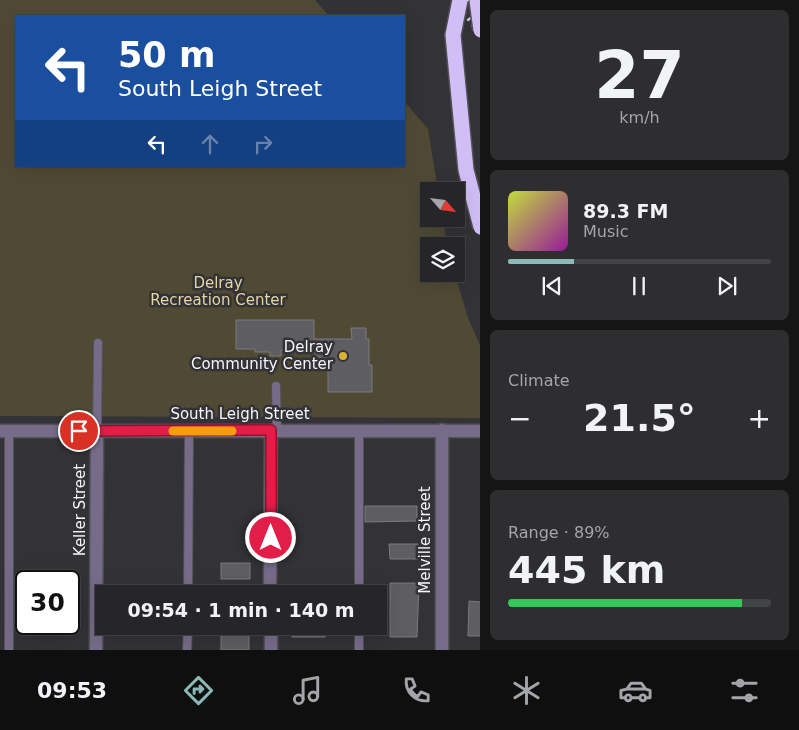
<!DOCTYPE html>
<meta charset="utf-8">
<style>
body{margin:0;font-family:"DejaVu Sans",sans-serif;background:#2e2e30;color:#f1f3f6;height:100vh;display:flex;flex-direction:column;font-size:19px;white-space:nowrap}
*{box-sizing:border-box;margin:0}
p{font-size:16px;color:#a4a5a8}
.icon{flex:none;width:28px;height:28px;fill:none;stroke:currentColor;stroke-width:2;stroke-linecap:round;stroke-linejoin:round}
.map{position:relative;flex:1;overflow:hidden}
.panel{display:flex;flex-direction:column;gap:10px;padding:10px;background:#151516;width:319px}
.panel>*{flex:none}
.banner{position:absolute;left:15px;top:15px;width:390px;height:152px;border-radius:0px;box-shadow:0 5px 20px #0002,0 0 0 1px #424345;background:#1a4fa0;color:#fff;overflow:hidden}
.needle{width:32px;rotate:118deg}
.buttons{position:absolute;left:420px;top:182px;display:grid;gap:10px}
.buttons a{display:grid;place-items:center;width:45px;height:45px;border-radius:0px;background:#262628;box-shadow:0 5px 20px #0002,0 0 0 1px #424345;font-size:25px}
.speed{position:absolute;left:15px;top:570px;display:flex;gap:10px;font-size:25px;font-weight:700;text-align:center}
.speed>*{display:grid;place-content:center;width:65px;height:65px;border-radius:50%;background:#262628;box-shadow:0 5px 20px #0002,0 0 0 1px #424345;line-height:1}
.speed .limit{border:2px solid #111;border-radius:8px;background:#fff;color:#111}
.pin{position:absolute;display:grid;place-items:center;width:42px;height:42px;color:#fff;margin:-21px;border:2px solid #fff;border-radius:50%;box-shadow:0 1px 5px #0007}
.me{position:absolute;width:55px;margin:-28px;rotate:0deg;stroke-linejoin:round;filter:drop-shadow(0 0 4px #0008)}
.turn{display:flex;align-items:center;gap:18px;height:105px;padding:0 20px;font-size:22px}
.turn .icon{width:65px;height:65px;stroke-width:2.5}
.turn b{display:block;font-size:35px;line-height:42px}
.lanes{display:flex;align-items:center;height:48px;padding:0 20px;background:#0003;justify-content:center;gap:25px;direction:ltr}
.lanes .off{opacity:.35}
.big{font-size:38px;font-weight:700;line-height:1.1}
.panel .card{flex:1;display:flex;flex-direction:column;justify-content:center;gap:8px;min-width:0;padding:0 18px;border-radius:8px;background:#2e2e30}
.panel .dial{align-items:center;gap:0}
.dial b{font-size:65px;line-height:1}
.song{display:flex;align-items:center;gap:15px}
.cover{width:60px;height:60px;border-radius:8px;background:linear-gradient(135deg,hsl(70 70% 55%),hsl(300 70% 35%))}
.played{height:5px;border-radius:2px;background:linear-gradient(90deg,#8bbbb9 25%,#424345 25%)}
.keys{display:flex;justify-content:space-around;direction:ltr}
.heat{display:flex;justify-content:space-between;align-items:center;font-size:28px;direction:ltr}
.charge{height:8px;border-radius:4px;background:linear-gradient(90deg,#34c759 89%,#424345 0)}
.trip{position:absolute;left:95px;top:585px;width:292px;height:50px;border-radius:0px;background:#262628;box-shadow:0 5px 20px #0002,0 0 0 1px #424345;font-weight:700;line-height:50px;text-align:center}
.tabs{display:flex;height:80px;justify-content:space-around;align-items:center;background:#0f0f10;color:#a4a5a8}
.tabs .icon{width:35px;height:35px}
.tabs .selected{color:#8bbbb9}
.tabs b{font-size:22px;color:#f1f3f6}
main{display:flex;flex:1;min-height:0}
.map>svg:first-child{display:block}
.green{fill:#504a35}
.building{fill:#5e5d61;stroke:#7b7a7e}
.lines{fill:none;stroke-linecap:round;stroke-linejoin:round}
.service-casing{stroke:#525155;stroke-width:10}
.minor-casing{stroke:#525155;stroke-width:15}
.service{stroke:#766c89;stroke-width:8}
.minor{stroke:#766c89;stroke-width:12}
.rail{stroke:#cdccd0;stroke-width:4;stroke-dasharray:2.5 5;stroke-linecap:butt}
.motorway-bridge-casing{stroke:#525155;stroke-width:18;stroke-linecap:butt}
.motorway-bridge{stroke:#d1bef7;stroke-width:15}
.route-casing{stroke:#92132f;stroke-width:12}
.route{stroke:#e11d48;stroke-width:9}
.slow{stroke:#f59e0b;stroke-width:9}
.poi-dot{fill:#d6b534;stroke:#333236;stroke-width:2}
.labels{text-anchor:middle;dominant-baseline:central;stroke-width:5;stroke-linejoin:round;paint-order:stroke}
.park-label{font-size:15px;fill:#e5d5a1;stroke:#333236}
.poi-label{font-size:15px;fill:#f5f4f7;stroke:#333236;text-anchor:end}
.street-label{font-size:15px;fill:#f5f4f7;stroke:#333236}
</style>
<main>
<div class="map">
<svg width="481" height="650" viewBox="0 0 481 650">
<rect width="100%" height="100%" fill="#333236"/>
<polygon class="green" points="0,0 315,0 329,16 16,16 16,166 404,166 404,101 428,129 438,191 429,191 429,219 443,219 447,246 429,246 429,274 455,274 468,318 480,345 480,418 0,416"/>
<g class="building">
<polygon points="236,320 314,320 314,339 352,339 351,328 366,328 366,339 369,339 369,365 372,365 372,392 328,392 328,358 320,358 309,348 294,348 294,350 281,350 281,356 270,356 270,352 255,352 255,349 236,349"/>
<polygon points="365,506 417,506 417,521 365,522"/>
<polygon points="389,544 418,544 418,559 390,559"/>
<rect x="221" y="563" width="29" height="16"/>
<polygon points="390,583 419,583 417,637 390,637"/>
<polygon points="469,601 481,602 481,636 468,636"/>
<rect x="221" y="626" width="28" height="24"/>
<rect x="292" y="626" width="33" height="11"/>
</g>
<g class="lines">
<g class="service-casing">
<g id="service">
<polyline points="276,386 277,431"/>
<polyline points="97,431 98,343"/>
<polyline points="188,594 189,431"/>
<polyline points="359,594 359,430"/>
<polyline points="9,650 9,431"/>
<polyline points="187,650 188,626"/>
<polyline points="359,650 359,626"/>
</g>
</g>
<g class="minor-casing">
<g id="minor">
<polyline points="442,430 442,650"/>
<polyline points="0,431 481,431"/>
<polyline points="270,594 271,431"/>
<polyline points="271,626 271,650"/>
<polyline points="96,650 97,431"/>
</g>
</g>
<use href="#service" class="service"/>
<use href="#minor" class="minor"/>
<g class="rail">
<polyline points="455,0 481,36"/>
<polyline points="466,0 481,21"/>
</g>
<g class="motorway-bridge-casing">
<g id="motorway-bridge">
<polyline points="460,0 453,35 466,170 481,227"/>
<polyline points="477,0 481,30"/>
</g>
</g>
<use href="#motorway-bridge" class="motorway-bridge"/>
</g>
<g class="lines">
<g class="route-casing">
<polyline id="route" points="79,431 271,430 271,538"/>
</g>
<use href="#route" class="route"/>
<polyline class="slow" points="173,431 232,431"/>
</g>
<circle class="poi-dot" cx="343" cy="356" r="5"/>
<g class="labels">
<g class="park-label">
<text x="218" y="283">Delray<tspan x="218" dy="17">Recreation Center</tspan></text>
</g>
<g class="poi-label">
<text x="333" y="347">Delray<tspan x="333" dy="17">Community Center</tspan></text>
</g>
<g class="street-label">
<text x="240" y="414">South Leigh Street</text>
<text transform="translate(80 510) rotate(-90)">Keller Street</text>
<text transform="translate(425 540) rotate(-90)">Melville Street</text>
</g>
</g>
</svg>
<div class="buttons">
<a><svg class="needle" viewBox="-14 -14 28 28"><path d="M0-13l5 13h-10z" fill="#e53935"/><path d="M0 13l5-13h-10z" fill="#a4a5a8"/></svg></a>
<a><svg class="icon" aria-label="layers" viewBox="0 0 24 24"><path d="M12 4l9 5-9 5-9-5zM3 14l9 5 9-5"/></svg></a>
</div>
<div class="speed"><div class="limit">30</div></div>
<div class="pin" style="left:79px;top:431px;background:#d93025"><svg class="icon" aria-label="arrive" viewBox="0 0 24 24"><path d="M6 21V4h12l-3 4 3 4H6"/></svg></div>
<svg class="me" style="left:271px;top:538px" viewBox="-20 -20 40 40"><circle r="17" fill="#e11d48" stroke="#fff" stroke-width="3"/><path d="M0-11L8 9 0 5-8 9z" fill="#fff"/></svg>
<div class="trip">09:54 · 1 min · 140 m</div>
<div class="banner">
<div class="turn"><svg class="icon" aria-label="left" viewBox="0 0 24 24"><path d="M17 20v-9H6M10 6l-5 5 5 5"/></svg><div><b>50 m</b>South Leigh Street</div></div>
<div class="lanes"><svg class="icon" aria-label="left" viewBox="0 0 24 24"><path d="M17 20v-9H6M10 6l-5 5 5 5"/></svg><svg class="icon off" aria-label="ahead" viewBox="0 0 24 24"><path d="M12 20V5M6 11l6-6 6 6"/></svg><svg class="icon off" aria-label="right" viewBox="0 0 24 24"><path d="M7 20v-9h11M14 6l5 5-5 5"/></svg></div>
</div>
</div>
<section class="panel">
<div class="card dial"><b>27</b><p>km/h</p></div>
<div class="card">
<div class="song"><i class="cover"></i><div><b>89.3 FM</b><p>Music</p></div></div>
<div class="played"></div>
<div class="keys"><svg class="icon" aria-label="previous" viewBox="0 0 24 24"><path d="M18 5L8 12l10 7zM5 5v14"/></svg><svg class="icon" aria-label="pause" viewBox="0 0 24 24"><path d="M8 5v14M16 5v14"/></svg><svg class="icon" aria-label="next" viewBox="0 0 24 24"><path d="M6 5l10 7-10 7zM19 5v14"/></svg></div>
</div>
<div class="card"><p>Climate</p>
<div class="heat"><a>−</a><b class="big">21.5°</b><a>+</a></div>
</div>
<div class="card"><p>Range · 89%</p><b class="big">445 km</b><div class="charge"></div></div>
</section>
</main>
<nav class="tabs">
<b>09:53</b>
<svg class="icon selected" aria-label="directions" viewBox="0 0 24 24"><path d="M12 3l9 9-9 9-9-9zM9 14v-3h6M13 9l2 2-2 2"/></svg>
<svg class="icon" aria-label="music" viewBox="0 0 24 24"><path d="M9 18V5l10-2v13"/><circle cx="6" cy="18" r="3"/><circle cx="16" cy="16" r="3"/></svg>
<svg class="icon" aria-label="phone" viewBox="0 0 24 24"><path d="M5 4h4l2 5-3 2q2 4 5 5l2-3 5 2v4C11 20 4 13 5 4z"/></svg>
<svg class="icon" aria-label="climate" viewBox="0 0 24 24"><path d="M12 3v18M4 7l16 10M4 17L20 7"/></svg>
<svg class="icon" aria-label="car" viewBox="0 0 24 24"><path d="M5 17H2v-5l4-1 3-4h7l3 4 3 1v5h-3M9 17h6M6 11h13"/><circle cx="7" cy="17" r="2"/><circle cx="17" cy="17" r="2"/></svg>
<svg class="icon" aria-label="filters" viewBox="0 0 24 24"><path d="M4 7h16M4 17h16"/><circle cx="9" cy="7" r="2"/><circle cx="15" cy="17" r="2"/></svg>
</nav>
